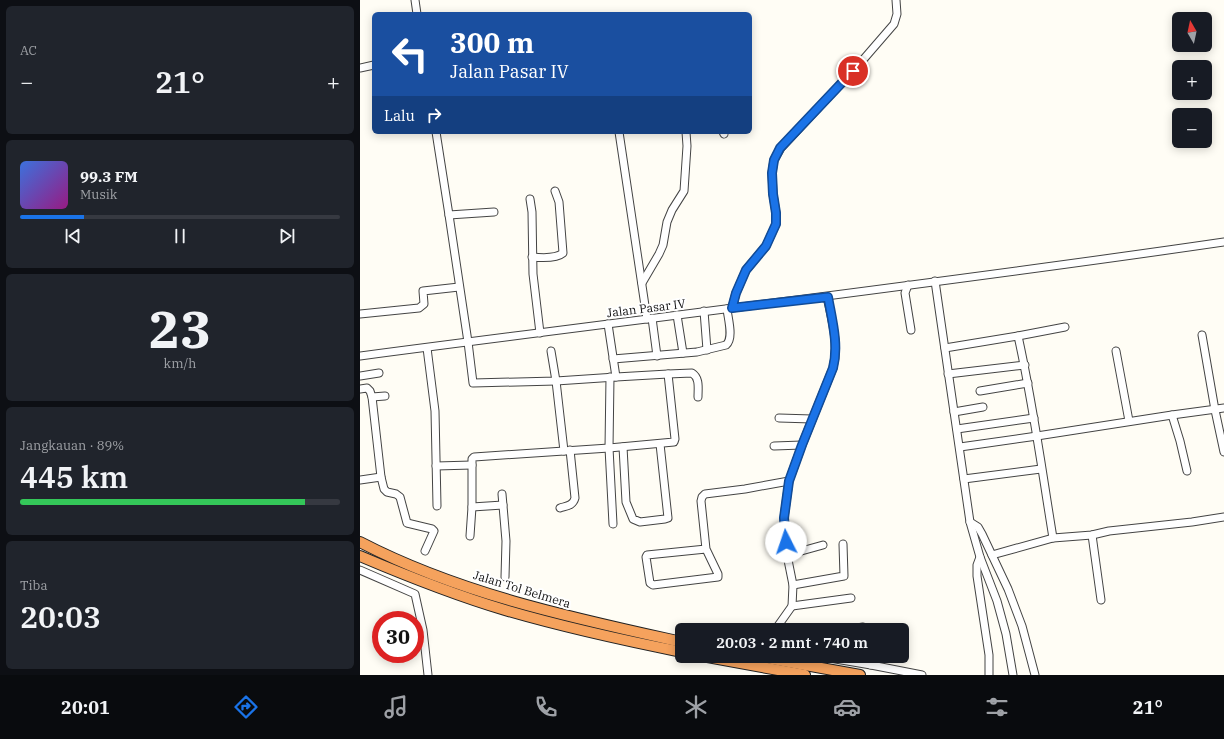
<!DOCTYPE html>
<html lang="id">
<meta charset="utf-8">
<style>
body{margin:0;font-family:"IBM Plex Serif",serif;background:#20242c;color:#f1f3f6;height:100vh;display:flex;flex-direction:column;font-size:15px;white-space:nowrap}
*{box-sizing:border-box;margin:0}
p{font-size:13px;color:#9ea1a6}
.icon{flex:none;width:22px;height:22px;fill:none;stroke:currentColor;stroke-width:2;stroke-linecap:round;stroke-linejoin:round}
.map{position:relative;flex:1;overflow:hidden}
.sheet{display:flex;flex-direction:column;gap:6px;padding:6px;background:#0d0f14;width:360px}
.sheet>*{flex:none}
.top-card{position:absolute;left:12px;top:12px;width:380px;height:122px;border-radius:6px;box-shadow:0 2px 10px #0003;background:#1a4fa0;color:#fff;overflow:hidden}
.needle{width:26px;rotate:351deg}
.buttons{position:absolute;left:812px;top:12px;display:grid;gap:8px}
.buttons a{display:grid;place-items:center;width:40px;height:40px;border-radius:6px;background:#171b24;box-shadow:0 2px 10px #0003;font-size:20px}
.speed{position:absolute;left:12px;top:611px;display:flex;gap:8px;font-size:20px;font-weight:700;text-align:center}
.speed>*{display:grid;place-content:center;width:52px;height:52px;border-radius:50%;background:#171b24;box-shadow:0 2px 10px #0003;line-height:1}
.speed .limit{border:6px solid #d22;background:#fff;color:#111}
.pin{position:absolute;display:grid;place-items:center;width:34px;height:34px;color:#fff;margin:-17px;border:2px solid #fff;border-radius:50%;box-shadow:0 1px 4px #0007}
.me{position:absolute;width:44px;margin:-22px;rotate:356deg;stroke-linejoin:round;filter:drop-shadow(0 0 3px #0008)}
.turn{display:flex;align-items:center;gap:14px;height:84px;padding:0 12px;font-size:18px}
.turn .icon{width:52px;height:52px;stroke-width:2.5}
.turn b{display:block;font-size:28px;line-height:34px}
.then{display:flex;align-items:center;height:38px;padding:0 12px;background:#0003;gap:8px;font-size:15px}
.big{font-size:30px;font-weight:600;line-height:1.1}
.sheet .tile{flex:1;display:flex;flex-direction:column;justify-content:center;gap:6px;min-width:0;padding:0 14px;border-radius:6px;background:#20242c}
.sheet .dial{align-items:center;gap:0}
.dial b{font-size:52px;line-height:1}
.song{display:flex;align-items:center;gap:12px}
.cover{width:48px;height:48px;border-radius:6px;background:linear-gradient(135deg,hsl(220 70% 55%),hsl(310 70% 35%))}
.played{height:4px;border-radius:2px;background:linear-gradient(90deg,#1a73e8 20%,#363941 20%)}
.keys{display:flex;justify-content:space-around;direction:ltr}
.heat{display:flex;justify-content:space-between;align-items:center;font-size:22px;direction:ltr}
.charge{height:6px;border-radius:3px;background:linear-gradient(90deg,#34c759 89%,#363941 0)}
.trip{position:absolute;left:315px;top:623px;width:234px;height:40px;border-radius:6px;background:#171b24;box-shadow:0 2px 10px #0003;font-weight:600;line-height:40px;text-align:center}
.dock{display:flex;height:64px;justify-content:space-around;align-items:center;background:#090b0e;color:#9ea1a6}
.dock .icon{width:28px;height:28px}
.dock .current{color:#1a73e8}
.dock b{font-size:18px;color:#f1f3f6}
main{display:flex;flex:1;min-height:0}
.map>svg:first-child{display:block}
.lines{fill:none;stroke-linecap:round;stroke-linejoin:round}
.minor-casing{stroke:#444;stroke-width:9}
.highway-casing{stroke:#222;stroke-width:12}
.minor{stroke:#fff;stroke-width:7}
.highway{stroke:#f5a25d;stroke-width:10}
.route-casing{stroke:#114b97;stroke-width:10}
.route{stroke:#1a73e8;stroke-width:7}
.labels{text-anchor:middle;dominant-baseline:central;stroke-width:4;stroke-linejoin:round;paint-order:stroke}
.street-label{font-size:12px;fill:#111;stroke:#fff}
</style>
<main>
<section class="sheet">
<div class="tile"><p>AC</p>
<div class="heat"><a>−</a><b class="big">21°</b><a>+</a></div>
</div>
<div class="tile">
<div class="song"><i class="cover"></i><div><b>99.3 FM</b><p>Musik</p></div></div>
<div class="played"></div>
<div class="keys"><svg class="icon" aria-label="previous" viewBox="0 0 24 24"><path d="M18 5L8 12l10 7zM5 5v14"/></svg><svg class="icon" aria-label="pause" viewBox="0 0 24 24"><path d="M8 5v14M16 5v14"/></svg><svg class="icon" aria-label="next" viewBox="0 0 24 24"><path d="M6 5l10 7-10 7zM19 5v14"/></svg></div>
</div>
<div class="tile dial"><b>23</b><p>km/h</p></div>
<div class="tile"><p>Jangkauan · 89%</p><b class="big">445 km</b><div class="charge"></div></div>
<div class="tile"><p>Tiba</p><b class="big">20:03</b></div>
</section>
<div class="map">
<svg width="864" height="675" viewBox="0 0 864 675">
<rect width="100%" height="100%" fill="#fffdf5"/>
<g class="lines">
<g class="minor-casing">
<g id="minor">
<polyline points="55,0 57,14"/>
<polyline points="0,68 14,65"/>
<polyline points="76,132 89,215 134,212"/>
<polyline points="259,132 287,319"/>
<polyline points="363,132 364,134"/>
<polyline points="170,199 172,212 173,274 180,333"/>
<polyline points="89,215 108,342 113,383 196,381 256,377"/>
<path d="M172,257C182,258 196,259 203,253L199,202L195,191"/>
<polyline points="575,281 610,522 620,557 637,601 646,634 653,675"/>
<polyline points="282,283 299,254 303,245 307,222 312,210 324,191 327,146 326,132"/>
<polyline points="548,285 545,293 551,330"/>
<polyline points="372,308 376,293 386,270 406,246 416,224 416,213 413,194 412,173 414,160 421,148 502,61 534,24 537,14 536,0"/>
<polyline points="344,311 347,350"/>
<polyline points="0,314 59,308 64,304 63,291 99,287"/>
<polyline points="317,315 323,353"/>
<polyline points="292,318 297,356"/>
<polyline points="842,335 855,410 864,452"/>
<polyline points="658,336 705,327"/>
<polyline points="67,348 75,411 77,506"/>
<path d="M585,348L658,336C673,403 682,471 693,538"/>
<polyline points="191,351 196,381 204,451"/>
<polyline points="756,351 769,421"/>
<path d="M0,356C288,318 577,284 864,242"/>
<path d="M253,359L337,352L366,345C374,338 368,319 367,309"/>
<path d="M308,374L332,373C340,378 338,388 338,397"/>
<polyline points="588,374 665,365"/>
<polyline points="0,376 19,373"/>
<polyline points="250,377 249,448 253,524"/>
<polyline points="0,389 7,388 10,391 12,397 21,477 24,489 27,492 36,494 40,497 47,523 72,529 74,531 65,551"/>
<polyline points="620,391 668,383"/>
<polyline points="12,397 25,396"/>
<polyline points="594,412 623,407"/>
<polyline points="812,415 820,441 827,471"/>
<polyline points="419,418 452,419"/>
<polyline points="597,429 674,418"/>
<polyline points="414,446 442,445"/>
<polyline points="263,447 266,502 273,519 280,522 305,519 308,518 300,444"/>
<polyline points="600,447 677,436 812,415 864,408"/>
<polyline points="76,466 112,465"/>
<polyline points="604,479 681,469"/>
<polyline points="0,480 21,477"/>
<polyline points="142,494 146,541 145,577"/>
<polyline points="112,507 143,505"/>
<path d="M200,508C206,506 213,506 215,498L210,450"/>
<polyline points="610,522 618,527 622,534 648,589 662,626 675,675"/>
<polyline points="732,535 741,600"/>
<polyline points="110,536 112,507 112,459 114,457 249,448 314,442 315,439 308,374 256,377 248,324"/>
<path d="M346,549L358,574V577L293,585L290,583L286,557L287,555L346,549L341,501L342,497L345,494L385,489L429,481L442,445L473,368C479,345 472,320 467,297"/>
<polyline points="427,555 463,545"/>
<polyline points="632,555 693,538 732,535 749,531 832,522 864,517"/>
<polyline points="620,557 617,565 617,576 629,655 629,675"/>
<polyline points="0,570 55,594 63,630 68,675"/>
<polyline points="433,585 484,576 483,544"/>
<polyline points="432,606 491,598"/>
<polyline points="415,630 432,606 433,585 427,555 424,518 429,481"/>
<polyline points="485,630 503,627 505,630"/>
<polyline points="458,656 511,665 562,675"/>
<polyline points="510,656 511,665"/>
</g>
</g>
<g class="highway-casing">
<g id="highway">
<path d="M0,542C100,594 213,618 322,642"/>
<path d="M0,556C47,576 95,595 145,610C203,627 262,640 322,652"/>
<polyline points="342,656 445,675"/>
<polyline points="395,656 500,675"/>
</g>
</g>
<use href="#minor" class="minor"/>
<use href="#highway" class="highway"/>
</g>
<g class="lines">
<g class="route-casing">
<path id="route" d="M426,542L424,518L429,481L442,445L473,368C479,345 472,320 468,297L372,308L376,293L386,270L406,246L416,224V213L413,194L412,173L414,160L420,148L493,71"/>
</g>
<use href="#route" class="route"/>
</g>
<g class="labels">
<g class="street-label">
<text transform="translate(286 308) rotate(-7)">Jalan Pasar IV</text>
<text transform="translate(162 589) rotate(17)">Jalan Tol Belmera</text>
</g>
</g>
</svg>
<div class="buttons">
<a><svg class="needle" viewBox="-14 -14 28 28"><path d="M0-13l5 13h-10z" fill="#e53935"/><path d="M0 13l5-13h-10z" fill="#9ea1a6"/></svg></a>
<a>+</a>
<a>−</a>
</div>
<div class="speed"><div class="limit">30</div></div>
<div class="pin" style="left:493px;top:71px;background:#d93025"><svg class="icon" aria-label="arrive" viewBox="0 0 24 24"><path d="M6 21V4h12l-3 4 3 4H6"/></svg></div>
<svg class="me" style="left:426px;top:542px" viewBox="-20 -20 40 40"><circle r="19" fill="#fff"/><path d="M0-13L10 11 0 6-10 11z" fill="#1a73e8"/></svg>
<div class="trip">20:03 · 2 mnt · 740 m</div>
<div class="top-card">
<div class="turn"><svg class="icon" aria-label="left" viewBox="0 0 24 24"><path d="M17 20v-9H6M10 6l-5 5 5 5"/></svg><div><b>300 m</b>Jalan Pasar IV</div></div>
<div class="then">Lalu<svg class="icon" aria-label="right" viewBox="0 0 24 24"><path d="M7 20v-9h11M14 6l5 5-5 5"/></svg></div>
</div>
</div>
</main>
<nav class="dock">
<b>20:01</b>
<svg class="icon current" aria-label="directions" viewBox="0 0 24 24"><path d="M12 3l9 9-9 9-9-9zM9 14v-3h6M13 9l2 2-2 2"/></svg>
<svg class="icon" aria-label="music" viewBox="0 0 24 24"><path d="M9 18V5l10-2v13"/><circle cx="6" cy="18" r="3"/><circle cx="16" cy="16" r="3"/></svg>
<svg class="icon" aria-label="phone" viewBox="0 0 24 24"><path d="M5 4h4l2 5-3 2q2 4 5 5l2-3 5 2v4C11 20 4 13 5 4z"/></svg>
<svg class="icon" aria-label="climate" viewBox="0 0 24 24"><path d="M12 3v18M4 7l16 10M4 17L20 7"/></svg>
<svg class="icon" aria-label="car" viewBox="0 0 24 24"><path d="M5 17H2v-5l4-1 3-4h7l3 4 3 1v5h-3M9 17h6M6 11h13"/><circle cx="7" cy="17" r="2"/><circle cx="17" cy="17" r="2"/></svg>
<svg class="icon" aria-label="filters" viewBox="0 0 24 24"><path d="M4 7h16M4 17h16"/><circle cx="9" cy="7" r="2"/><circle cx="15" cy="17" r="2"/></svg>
<b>21°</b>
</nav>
